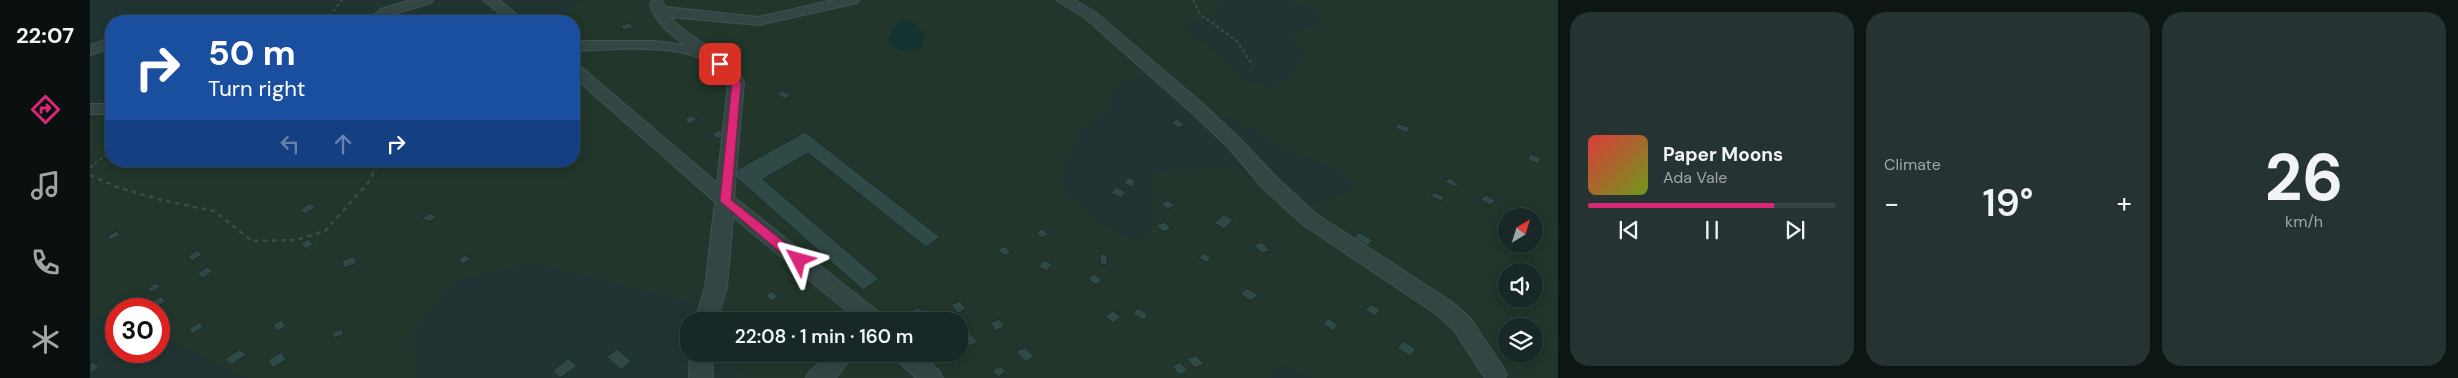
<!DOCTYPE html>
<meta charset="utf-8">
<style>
body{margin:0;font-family:"DM Sans",sans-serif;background:#253432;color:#f1f3f6;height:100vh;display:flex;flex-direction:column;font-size:19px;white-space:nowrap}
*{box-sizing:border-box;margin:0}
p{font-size:16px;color:#9fa6a7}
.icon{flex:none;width:28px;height:28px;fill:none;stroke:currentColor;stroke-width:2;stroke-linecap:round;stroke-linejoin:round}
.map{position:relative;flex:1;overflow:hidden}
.sheet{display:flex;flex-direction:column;gap:12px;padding:12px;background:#0d1615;width:900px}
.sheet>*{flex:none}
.banner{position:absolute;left:15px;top:15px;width:475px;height:152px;border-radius:20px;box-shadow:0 2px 12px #0003,0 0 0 1px #364443;background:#1a4fa0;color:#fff;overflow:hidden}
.needle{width:32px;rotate:38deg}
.tools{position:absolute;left:1408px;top:208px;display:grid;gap:10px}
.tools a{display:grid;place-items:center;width:45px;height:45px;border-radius:50%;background:#182826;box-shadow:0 2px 12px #0003,0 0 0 1px #364443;font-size:25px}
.speed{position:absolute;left:15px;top:298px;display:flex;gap:10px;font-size:25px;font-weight:700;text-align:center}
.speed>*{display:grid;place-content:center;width:65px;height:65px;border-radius:50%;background:#182826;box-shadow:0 2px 12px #0003,0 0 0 1px #364443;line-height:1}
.speed .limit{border:8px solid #d22;background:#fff;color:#111}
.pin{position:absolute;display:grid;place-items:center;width:42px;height:42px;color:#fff;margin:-21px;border-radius:10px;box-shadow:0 2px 8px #0006}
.me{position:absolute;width:55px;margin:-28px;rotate:309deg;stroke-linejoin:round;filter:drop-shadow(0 0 4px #0008)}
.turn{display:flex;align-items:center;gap:18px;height:105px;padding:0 20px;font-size:22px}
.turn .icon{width:65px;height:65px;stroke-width:2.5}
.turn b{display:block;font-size:35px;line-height:42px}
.lanes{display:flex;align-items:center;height:48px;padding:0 20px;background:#0003;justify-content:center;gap:25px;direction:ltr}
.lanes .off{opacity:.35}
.big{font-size:38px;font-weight:600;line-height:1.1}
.sheet .tile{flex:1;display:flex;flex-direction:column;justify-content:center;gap:8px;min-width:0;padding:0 18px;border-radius:20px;background:#253432}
.sheet .dial{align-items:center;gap:0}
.dial b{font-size:65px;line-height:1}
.song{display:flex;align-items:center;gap:15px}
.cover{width:60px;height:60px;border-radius:8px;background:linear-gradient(135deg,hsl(0 70% 55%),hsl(80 70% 35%))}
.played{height:5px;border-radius:2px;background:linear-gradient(90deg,#db2777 75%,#364443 75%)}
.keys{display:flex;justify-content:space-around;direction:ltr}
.heat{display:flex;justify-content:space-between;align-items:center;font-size:28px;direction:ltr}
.sheet .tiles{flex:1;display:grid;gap:12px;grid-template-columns:repeat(3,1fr)}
.trip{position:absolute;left:590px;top:312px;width:288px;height:50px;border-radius:20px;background:#182826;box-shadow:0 2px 12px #0003,0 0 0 1px #364443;font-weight:600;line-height:50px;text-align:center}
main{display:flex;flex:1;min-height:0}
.tabs{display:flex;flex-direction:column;width:90px;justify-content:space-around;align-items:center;background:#0a100f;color:#9fa6a7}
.tabs .icon{width:35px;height:35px}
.tabs .current{color:#db2777}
.tabs b{font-size:22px;color:#f1f3f6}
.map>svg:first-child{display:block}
.green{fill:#22362b;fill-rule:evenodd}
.water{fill:#143230}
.building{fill:#2f4947;stroke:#1b2c2b}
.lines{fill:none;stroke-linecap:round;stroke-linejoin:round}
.minor-casing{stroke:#405251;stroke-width:2}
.path-far1{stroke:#3a4f43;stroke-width:2;stroke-dasharray:3 3;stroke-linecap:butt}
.path{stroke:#3a4f43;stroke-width:2.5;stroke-dasharray:4.5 4.5;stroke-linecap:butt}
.minor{fill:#334644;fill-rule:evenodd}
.route{fill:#db2777;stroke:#8e194d}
</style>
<main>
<nav class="tabs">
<b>22:07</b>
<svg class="icon current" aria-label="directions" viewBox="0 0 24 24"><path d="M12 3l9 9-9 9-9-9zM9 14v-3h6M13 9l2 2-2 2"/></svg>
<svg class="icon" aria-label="music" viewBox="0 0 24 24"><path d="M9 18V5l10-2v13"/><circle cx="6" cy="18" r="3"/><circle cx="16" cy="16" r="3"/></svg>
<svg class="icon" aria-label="phone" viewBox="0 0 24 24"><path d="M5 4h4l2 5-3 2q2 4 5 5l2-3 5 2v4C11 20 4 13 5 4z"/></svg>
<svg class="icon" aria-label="climate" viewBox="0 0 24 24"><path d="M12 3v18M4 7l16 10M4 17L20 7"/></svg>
</nav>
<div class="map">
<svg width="1468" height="378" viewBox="0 0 1468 378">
<rect width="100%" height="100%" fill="#203533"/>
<path class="green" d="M494,0H1132L1129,5L1128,14L1090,27L1127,53L1140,68L1160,82L1181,88C1198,79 1208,70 1215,53L1205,45L1200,35L1215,27L1231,24L1234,16L1217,6L1190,0H1468V378H1224L1194,365L1183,368L1179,378H650L646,354H869V321H618L597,301L442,263L363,281L322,332L326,378H157L69,336V309H26V322L0,315V119L21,111V161H484V21H460ZM1052,76L1082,93L1141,119L1209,155L1250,170L1267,187C1246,199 1222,208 1197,198C1182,191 1170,178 1154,171C1133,163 1119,168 1098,169C1080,171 1078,167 1061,176L1065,198L1064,225L1047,240C1014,227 993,214 970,186L974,167L988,131L1016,111L1023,91L1029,82ZM1416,216H1444V244H1416ZM1416,271H1444V299H1416ZM1416,326H1444V354H1416Z"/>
<path class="water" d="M814,20L826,24L834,34L832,47C818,53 810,53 798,43L804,26Z"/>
<g class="building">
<polygon points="541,23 543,28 533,30 531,25"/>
<polygon points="692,91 701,94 696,99 687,95"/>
<polygon points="601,115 607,119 600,124 594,120"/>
<polygon points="1087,119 1095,125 1089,128 1081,123"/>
<polygon points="1308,123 1320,128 1317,133 1305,128"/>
<polygon points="628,130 635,133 629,139 622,135"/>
<polygon points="715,132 850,237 836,247 718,153 673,179 789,279 773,290 641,173"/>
<polygon points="1440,154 1451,158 1449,164 1438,160"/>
<polygon points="1038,177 1046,181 1042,187 1034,183"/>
<polygon points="1360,178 1369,185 1364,187 1354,181"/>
<polygon points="1026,187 1036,192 1031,198 1021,193"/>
<polygon points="1344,192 1355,197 1351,201 1341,196"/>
<polygon points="1396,195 1406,201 1400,205 1390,199"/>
<polygon points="1078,200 1085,206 1078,209 1070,204"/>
<polygon points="220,203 226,207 215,214 210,210"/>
<polygon points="340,213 347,217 339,222 332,218"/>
<polygon points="1134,214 1143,220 1134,229 1124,223"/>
<polygon points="1075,222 1081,229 1073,232 1066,225"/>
<polygon points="952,229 959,234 952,238 946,233"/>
<polygon points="27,231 30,235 20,240 17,236"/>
<polygon points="1269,232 1283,240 1278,246 1264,238"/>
<polygon points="219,239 223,245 215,249 211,243"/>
<polygon points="1172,242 1180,251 1172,253 1164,245"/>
<polygon points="914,246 921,252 915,256 908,250"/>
<polygon points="108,250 112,255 102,261 98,256"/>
<polygon points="1113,253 1121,257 1117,263 1109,258"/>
<polygon points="1010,254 1017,255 1017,265 1010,264"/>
<polygon points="375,255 381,259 373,264 368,260"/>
<polygon points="264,256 267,263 254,268 252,261"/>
<polygon points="953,260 962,264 957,271 949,267"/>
<polygon points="117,267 123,271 113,278 107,274"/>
<polygon points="1004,274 1012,280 1006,285 998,279"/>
<polygon points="65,283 71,286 62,292 57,290"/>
<polygon points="1157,288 1168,295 1161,301 1150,294"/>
<polygon points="681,291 688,296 683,301 675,296"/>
<polygon points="71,296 76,301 64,309 59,304"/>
<polygon points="870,301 876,309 868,313 861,305"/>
<polygon points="1281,304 1290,310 1285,316 1275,310"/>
<polygon points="829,307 836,316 822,321 816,313"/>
<polygon points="1047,308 1058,314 1054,320 1043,314"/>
<polygon points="1023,311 1031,317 1023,323 1015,317"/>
<polygon points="1238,318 1248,325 1243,331 1233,324"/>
<polygon points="909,319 915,326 906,331 900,323"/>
<polygon points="191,320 196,326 188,331 183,325"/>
<polygon points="109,322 114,326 103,334 98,330"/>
<polygon points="253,329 253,335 242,338 243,332"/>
<polygon points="880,333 888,342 880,346 872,337"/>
<polygon points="1313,341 1326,349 1320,356 1307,348"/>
<polygon points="936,347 944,357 935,362 926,351"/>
<polygon points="150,349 156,355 141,365 135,359"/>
<polygon points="527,349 541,361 531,370 517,357"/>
<polygon points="192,352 196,360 182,368 178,360"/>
<polygon points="1106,355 1114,364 1105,368 1097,359"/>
<polygon points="478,358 487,366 470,378 463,371"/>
<polygon points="3,362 9,368 0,373 0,364"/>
<polygon points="1089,362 1098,370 1090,375 1082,367"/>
<polygon points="911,366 916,372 908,377 902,370"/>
</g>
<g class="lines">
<g class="minor-casing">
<g id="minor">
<polygon points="321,0 343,0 341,3 301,15 293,21 277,21 291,9"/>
<polygon points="393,0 409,0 435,21 419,21"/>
<path d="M568,0L572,1L575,7L669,17L743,0H769L767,3L669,25L580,17L591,28L618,47L620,51C636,58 647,67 654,83L644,197L792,315L795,321H769L643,217L637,287L627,321H605L615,287L625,202L484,77V64L490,66L627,183L638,83C617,37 525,50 484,51V41H565L595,45C579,33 565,22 560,4L562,1Z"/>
<polygon points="966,0 984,0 1005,12 1112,103 1152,141 1185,176 1226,214 1362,302 1380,318 1413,367 1417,374 1415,378 1395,378 1364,330 1346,314 1212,224 1171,186 1140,149 1100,111 995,18"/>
<polygon points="21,38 21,48 0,55 0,45"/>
<rect x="0" y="104" width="21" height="10"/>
<polygon points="600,354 622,354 623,378 599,378"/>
<polygon points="740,354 764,354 746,378 716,378 720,371"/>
<polygon points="805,354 831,354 849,371 853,378 826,378 808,361"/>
</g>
</g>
<g class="path-far1">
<polyline points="1103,0 1111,15 1147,41 1163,66"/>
<polyline points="236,21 252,0"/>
<polyline points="0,167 21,152"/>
<polyline points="286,167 289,161"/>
</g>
<g class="path">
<polyline points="0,167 2,166"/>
<polyline points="0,175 27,187 71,200 124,211 162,241 206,240 235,231 278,183 287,166"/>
</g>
<use href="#minor" class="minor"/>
</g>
<path class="route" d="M627,61C640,60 646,74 651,83L641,200L713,257L715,260L713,264H704L630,201L642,83L635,71L626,64Z"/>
</svg>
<div class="tools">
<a><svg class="needle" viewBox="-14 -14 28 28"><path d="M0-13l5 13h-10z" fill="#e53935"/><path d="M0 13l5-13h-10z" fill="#9fa6a7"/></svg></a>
<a><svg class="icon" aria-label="sound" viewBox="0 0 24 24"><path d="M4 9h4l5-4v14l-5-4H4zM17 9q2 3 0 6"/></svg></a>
<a><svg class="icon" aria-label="layers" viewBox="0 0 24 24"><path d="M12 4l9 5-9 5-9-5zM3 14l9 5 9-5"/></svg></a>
</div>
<div class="speed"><div class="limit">30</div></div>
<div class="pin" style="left:630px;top:64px;background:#d93025"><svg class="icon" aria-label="arrive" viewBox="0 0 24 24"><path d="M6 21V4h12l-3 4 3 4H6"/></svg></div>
<svg class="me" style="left:709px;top:260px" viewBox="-20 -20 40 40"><path d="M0-17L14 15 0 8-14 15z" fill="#db2777" stroke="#fff" stroke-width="4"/></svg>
<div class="trip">22:08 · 1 min · 160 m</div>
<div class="banner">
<div class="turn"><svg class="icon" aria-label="right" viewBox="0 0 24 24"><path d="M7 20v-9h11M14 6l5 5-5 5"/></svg><div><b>50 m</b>Turn right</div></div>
<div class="lanes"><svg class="icon off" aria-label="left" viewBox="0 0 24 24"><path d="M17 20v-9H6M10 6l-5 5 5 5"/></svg><svg class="icon off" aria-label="ahead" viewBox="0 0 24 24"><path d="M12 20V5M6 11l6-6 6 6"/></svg><svg class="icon" aria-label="right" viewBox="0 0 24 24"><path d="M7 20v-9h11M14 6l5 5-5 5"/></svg></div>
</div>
</div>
<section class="sheet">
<div class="tiles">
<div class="tile">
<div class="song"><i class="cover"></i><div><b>Paper Moons</b><p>Ada Vale</p></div></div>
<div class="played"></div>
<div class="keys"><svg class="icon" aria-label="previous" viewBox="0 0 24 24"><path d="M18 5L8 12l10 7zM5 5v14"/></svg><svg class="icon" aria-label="pause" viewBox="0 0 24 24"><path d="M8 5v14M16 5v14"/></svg><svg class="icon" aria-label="next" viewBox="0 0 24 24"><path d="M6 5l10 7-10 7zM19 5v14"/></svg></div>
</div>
<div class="tile"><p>Climate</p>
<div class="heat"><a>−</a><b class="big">19°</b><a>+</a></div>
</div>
<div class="tile dial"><b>26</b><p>km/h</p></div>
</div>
</section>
</main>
